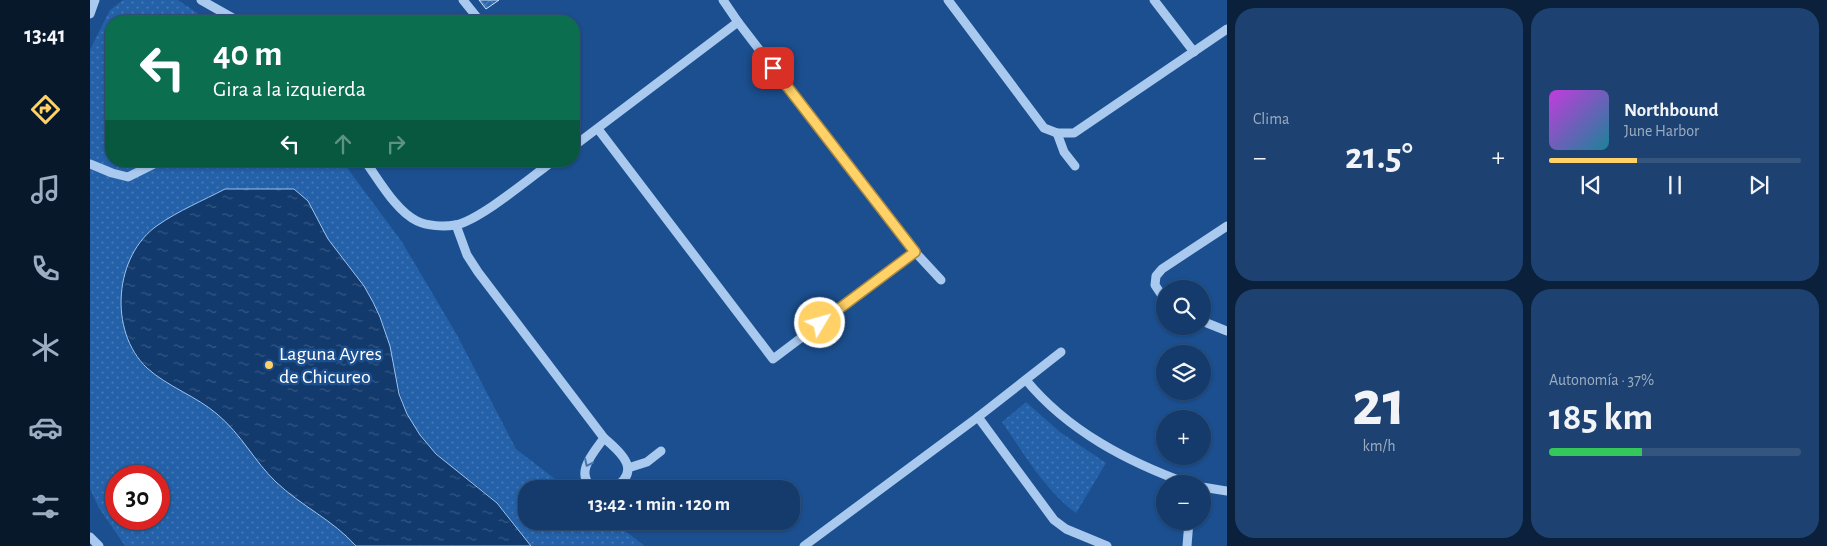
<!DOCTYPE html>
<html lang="es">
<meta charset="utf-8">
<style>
body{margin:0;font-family:"Alegreya Sans",sans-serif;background:#1d4271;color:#f1f3f6;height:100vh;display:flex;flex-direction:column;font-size:19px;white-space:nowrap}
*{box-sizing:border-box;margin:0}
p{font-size:16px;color:#9dadc1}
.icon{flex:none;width:28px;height:28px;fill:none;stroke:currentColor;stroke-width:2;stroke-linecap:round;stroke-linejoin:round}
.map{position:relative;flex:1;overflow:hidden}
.drawer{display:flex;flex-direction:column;gap:8px;padding:8px;background:#0b203b;width:600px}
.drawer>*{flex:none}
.guide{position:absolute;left:15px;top:15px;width:475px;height:152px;border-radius:20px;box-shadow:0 1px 4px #0004,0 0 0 1px #33557e;background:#0b6e4f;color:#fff;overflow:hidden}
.controls{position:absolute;left:1066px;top:280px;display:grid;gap:10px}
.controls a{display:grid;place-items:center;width:55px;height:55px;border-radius:50%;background:#143b6b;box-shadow:0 1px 4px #0004,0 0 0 1px #33557e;font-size:25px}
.speed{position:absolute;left:15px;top:465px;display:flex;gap:10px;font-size:25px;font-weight:700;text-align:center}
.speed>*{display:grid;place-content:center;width:65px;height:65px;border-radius:50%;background:#143b6b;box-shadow:0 1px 4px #0004,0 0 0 1px #33557e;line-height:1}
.speed .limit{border:8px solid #d22;background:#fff;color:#111}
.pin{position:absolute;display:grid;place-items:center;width:42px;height:42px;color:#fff;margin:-21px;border-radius:10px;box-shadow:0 2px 8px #0006}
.me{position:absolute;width:55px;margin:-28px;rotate:53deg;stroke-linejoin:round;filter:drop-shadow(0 0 4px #0008)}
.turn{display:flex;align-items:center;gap:18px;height:105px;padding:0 25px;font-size:22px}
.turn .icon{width:65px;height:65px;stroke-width:2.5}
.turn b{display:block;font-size:35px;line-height:42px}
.lanes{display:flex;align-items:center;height:48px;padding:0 25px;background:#0003;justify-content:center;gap:25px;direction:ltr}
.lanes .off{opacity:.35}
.big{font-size:38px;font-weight:700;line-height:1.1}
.drawer .card{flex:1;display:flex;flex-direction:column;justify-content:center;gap:8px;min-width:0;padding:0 18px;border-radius:20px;background:#1d4271}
.drawer .dial{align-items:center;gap:0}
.dial b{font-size:65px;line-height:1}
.song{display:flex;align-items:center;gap:15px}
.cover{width:60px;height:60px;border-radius:8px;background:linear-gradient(135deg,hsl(290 70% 55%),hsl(190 70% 35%))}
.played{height:5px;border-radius:2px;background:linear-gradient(90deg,#ffd166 35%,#33557e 35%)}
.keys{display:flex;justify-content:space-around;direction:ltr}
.heat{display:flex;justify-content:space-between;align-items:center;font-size:28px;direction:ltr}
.charge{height:8px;border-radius:4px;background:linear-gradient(90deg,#34c759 37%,#33557e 0)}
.drawer .tiles{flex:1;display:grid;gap:8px;grid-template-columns:repeat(2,1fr)}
.trip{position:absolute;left:428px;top:480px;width:282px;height:50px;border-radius:20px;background:#143b6b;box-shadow:0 1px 4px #0004,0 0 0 1px #33557e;font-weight:700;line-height:50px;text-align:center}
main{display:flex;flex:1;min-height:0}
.menu{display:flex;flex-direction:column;width:90px;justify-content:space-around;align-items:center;background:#08182b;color:#9dadc1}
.menu .icon{width:35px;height:35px}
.menu .active{color:#ffd166}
.menu b{font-size:22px;color:#f1f3f6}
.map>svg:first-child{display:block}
.park{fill:url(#park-dots);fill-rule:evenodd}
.water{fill:url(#water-ripples);stroke:#9cc4f0}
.building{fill:url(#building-cross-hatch);stroke:#cfe3fa}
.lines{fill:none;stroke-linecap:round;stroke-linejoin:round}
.minor{stroke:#a9c9ee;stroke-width:9}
.oneway{stroke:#4674ac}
.route-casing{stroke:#a68842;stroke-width:12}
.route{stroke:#ffd166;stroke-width:9}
.poi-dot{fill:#ffd166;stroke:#1b4f8f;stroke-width:2}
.labels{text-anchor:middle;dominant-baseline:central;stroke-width:5;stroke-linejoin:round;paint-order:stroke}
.poi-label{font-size:20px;fill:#fff;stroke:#1b4f8f;text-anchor:start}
</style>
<main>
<nav class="menu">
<b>13:41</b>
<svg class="icon active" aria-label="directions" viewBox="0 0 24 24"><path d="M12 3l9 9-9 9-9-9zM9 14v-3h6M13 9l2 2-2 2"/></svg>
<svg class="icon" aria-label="music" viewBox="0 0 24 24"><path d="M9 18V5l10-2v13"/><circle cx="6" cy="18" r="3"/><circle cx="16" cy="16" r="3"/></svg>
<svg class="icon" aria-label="phone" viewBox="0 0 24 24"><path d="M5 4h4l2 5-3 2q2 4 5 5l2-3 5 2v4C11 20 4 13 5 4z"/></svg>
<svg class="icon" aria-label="climate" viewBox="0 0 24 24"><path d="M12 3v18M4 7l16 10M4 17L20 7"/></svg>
<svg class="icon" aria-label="car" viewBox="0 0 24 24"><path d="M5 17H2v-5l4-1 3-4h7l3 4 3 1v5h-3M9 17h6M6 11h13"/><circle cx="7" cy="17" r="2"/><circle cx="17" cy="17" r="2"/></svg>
<svg class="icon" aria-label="filters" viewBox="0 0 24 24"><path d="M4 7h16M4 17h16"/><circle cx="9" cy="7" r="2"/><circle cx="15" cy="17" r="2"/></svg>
</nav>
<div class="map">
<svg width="1137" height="546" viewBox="0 0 1137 546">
<defs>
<pattern id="park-dots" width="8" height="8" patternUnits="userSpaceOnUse" patternTransform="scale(1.25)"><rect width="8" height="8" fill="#2461a8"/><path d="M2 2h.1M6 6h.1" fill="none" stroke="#4579b5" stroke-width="1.8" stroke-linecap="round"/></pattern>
<pattern id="water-ripples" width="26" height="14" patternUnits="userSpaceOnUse" patternTransform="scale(1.25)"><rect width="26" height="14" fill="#123a6d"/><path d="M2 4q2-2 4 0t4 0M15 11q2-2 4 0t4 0" fill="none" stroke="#365883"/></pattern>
<pattern id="building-cross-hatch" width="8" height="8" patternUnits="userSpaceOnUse" patternTransform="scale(1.25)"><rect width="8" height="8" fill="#2a66ad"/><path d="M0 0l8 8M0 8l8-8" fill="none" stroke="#4a7db9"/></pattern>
</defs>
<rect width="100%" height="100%" fill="#1b4f8f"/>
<g class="park">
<path d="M33,0H88L119,21H21V161H252L312,242L367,335L426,449L478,489H436V521H522L555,546H441C429,532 419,515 406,502C381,478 349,462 329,434C303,397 307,356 290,316C279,290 265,276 248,254C235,238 227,219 218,201L32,288C31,327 35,355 70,378C89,391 111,400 128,415C135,421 142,427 148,433C162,450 172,469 188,484C213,506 244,521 266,546H35L9,508L0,489V50L20,10ZM26,476H69V519H26Z"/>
<path d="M936,402L970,432L1016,463L986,513C957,493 932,451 912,422Z"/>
</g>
<path class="water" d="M135,189H204L218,201L238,239L274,286L283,302L290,317L300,346L309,394L317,414L330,435L346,454L407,503L441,546H266C243,520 211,506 186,482C164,461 152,435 127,414C106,396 78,387 57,368C18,331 24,255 68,225C88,211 114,200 135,189Z"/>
<polygon class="building" points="389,0 409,0 396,9"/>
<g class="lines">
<g class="minor">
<polyline points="111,0 148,21"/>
<polyline points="373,0 390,21"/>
<polyline points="633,0 648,22 825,252 851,280"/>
<polyline points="858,0 954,128 967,133 984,133 1137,29"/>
<polyline points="1064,0 1104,52"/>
<polyline points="0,14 5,0"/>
<polyline points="508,129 683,359 825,252"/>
<polyline points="967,133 974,152 985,166"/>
<polyline points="484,146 648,22"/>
<path d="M275,161C289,180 306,211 327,221C337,226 354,227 365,225C389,221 441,177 463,161"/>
<polyline points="0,164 22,173 38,177 70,161"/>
<path d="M366,225L377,255L388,272L514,438C532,453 553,472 522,489"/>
<polyline points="1075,300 1065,285 1066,276 1072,269 1137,226"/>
<polyline points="1112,321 1137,331"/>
<path d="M936,380C978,431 1038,462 1099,484"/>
<polyline points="888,417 964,520 976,529 1017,546"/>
<polyline points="538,468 557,462 571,451"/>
<polyline points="1112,487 1137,491"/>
<path d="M505,489C482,475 504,452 514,438"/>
<polyline points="0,537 9,546"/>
<polyline points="714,546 888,417 971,352"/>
<polyline points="1097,546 1099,521"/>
</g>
</g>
<defs><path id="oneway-chevron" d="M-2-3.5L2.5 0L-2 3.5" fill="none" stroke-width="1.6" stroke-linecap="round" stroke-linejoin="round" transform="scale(1.25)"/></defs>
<use class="oneway" href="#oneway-chevron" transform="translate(498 463) rotate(116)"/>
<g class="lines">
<g class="route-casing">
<polyline id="route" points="683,68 825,252 730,323"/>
</g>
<use href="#route" class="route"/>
</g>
<circle class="poi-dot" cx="179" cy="365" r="5"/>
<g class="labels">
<g class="poi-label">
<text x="189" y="354">Laguna Ayres<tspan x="189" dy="23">de Chicureo</tspan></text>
</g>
</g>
</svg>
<div class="controls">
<a><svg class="icon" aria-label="search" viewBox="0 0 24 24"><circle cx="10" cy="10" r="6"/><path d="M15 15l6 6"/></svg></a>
<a><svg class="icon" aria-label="layers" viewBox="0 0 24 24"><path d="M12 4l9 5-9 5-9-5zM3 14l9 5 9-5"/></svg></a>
<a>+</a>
<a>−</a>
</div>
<div class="speed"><div class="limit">30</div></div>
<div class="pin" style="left:683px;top:68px;background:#d93025"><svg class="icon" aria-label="arrive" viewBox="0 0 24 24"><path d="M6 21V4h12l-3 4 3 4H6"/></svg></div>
<svg class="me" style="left:730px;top:323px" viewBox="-20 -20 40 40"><circle r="17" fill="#ffd166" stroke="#fff" stroke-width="3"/><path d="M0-11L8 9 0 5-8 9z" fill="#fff"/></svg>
<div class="trip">13:42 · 1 min · 120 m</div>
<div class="guide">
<div class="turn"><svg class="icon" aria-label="left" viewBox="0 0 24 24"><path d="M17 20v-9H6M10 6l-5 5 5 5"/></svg><div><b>40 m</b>Gira a la izquierda</div></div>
<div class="lanes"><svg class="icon" aria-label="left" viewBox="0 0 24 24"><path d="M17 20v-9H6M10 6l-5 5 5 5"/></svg><svg class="icon off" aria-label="ahead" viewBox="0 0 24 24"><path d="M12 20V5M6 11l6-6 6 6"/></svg><svg class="icon off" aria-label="right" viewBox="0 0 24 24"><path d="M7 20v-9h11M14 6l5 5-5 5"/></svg></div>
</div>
</div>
<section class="drawer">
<div class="tiles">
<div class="card"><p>Clima</p>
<div class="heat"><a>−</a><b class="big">21.5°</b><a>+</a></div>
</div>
<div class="card">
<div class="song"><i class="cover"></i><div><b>Northbound</b><p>June Harbor</p></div></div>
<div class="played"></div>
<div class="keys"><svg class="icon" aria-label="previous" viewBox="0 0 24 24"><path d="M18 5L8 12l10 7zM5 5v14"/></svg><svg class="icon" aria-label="pause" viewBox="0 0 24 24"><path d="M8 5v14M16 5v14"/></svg><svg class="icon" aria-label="next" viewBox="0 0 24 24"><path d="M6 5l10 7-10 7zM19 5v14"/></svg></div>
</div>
<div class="card dial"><b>21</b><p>km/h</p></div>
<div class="card"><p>Autonomía · 37%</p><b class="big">185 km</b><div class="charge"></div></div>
</div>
</section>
</main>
